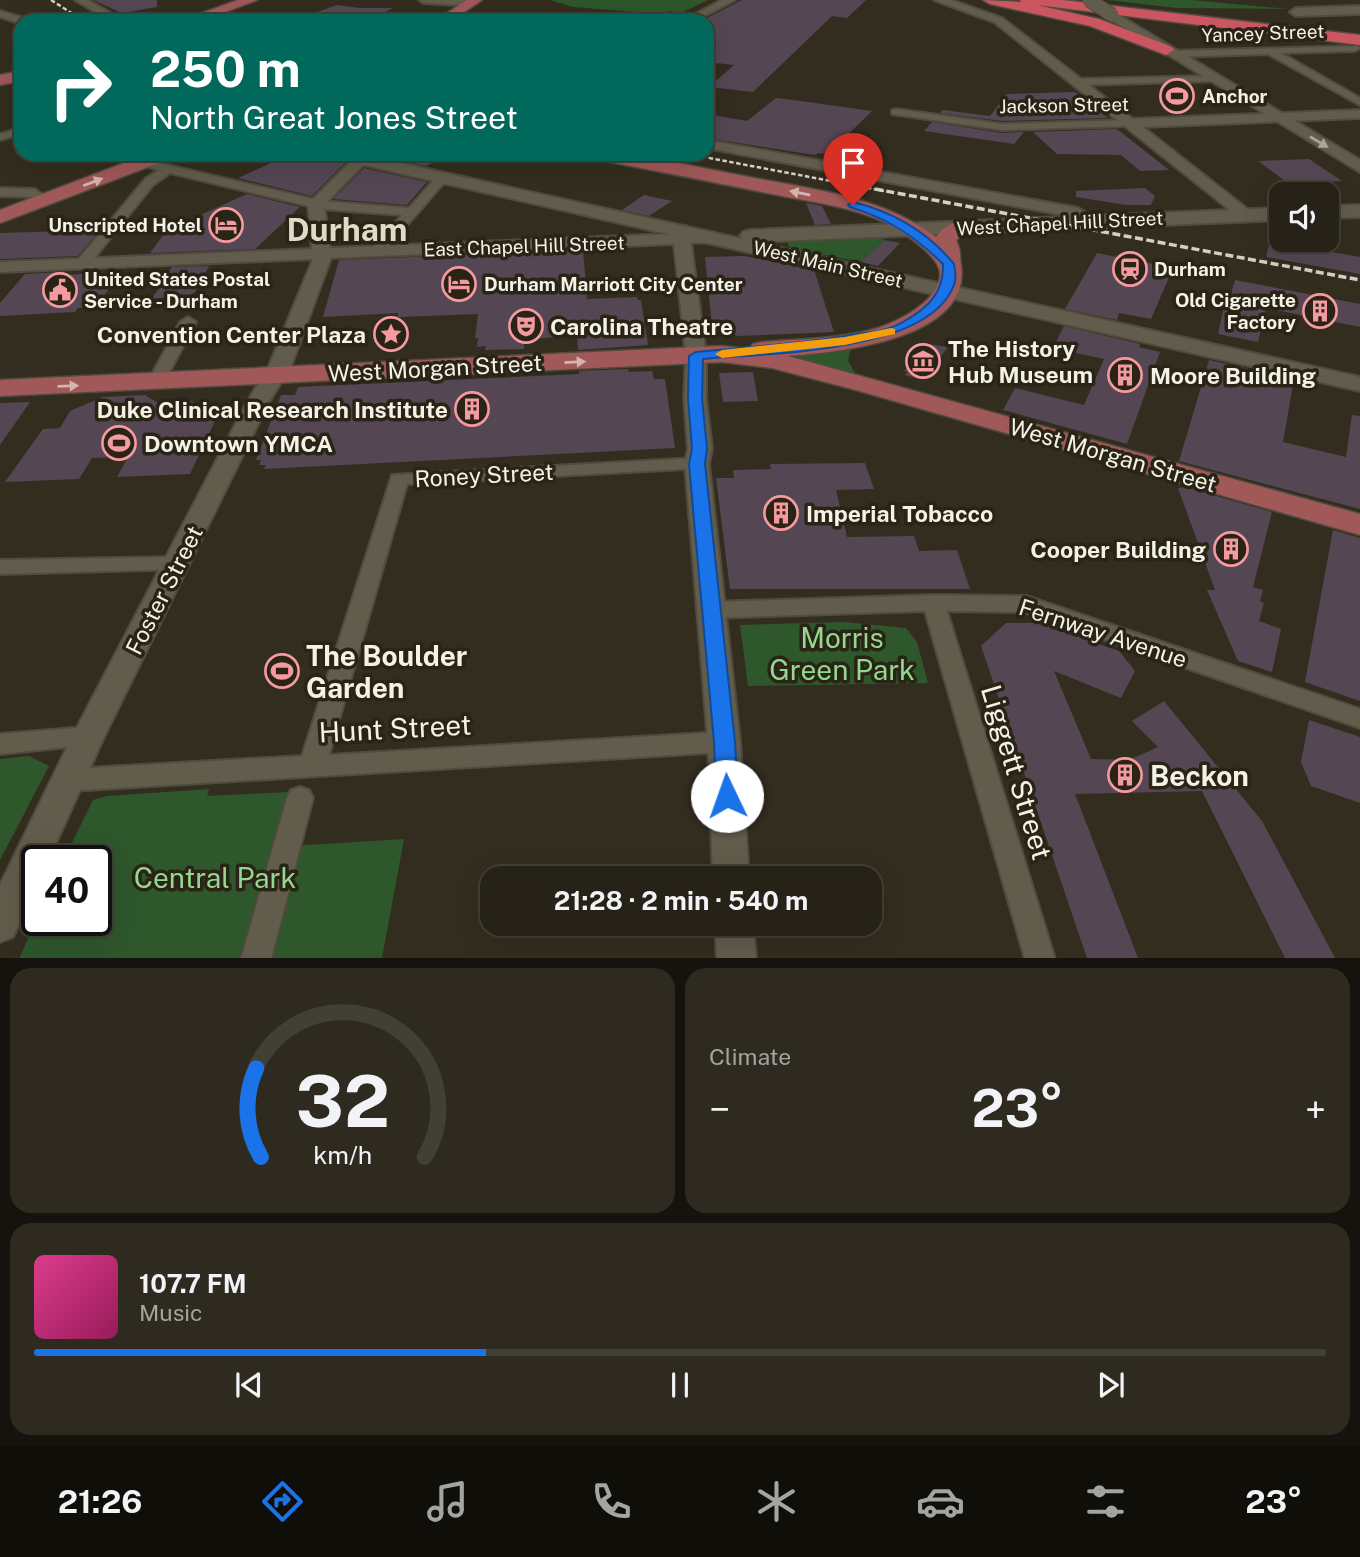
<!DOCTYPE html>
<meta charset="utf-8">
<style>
body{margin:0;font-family:"Public Sans",sans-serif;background:#2e2a20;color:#f1f3f6;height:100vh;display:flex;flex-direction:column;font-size:26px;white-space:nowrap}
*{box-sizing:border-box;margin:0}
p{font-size:23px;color:#a4a4a1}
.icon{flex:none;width:38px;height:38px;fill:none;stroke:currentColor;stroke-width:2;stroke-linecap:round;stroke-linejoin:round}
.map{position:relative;height:958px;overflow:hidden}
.drawer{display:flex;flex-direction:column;gap:10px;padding:10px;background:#15130d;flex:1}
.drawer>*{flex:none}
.hud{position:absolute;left:14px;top:14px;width:700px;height:147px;border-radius:21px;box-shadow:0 7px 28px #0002,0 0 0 2px #423f36;background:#00695c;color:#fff;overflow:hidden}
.tools{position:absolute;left:1269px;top:182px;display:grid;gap:14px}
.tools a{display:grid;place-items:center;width:70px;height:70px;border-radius:14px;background:#262217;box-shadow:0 7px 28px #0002,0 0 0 2px #423f36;font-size:35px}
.speed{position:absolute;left:21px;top:845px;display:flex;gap:14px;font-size:35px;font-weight:700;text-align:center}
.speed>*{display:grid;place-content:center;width:91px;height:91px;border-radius:50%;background:#262217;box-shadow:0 7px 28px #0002,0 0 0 2px #423f36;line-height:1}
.speed .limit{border:4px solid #111;border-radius:10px;background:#fff;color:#111}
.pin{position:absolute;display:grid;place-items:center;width:60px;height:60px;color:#fff;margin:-72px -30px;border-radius:50% 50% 50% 0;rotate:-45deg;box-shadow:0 0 7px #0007}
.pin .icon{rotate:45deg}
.me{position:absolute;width:77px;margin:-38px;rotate:357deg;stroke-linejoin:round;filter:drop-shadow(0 0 5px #0008)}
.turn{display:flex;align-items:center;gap:24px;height:147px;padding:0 21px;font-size:32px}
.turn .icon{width:91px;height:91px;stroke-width:2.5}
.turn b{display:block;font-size:49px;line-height:60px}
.big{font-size:52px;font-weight:700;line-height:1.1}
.drawer .card{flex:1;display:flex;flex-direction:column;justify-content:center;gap:10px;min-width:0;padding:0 24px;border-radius:21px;background:#2e2a20}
.drawer .dial{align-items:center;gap:0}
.dial svg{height:182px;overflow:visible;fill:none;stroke:#423f36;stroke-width:7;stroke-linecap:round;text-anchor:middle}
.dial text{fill:#f1f3f6;stroke:none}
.song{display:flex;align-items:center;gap:21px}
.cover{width:84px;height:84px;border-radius:10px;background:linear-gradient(135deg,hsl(330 70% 55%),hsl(330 70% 35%))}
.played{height:7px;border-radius:4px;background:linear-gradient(90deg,#1a73e8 35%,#423f36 35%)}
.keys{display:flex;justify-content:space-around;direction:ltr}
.heat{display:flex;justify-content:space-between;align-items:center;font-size:38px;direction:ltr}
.drawer .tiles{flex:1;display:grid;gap:10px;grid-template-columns:1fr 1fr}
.card:last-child{grid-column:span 2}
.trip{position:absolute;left:480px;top:866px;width:402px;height:70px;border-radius:21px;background:#262217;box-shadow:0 7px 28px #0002,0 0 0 2px #423f36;font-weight:700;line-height:70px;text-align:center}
.tab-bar{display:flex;height:112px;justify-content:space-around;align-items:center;background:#0f0e09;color:#a4a4a1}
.tab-bar .icon{width:49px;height:49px}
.tab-bar .current{color:#1a73e8}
.tab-bar b{font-size:32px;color:#f1f3f6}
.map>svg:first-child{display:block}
.green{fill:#2e572c}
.building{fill:#544753}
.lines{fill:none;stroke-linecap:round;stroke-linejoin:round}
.minor-casing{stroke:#4f4b3e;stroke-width:4}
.tertiary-casing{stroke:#4f4b3e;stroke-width:4}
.secondary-casing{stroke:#4f4b3e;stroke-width:4}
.primary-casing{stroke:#4f4b3e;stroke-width:3}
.motorway-casing{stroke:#4f4b3e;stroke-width:3}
.minor{fill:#625c4c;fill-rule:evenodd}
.tertiary{fill:#625c4c;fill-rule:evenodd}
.secondary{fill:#625c4c;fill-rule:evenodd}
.primary{fill:#a15859;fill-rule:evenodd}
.motorway{fill:#cb5661;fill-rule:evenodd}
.rail-far1{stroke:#d4d0c5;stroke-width:2.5;stroke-dasharray:4.5 2.5;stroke-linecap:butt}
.rail{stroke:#d4d0c5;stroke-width:3.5;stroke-dasharray:8 3.5;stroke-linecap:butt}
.secondary-bridge-casing{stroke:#4f4b3e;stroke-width:15;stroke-linecap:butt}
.secondary-bridge{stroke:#625c4c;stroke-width:13}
.oneway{fill:#aba69a}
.oneway2{fill:#d3b4ae}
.route{fill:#1a73e8;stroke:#114b97;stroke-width:2}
.slow{fill:#f59e0b}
.labels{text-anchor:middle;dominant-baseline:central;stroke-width:7;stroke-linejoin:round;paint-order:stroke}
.far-street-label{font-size:19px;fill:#f4f1e7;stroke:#292415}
.far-poi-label{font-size:19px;font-weight:bold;fill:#f4f1e7;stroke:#292415;text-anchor:start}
.poi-label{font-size:23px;font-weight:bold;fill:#f4f1e7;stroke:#292415;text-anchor:start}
.street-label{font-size:23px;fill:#f4f1e7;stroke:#292415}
.near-park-label{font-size:28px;fill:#94d78f;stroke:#292415}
.near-poi-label{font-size:28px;font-weight:bold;fill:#f4f1e7;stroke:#292415;text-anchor:start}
.near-street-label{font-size:28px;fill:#f4f1e7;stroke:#292415}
.far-town-label{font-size:32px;font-weight:bold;fill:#e1dac8;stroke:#292415}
</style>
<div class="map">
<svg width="1360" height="959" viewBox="0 0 1360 959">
<rect width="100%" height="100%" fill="#332d1f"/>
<g class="green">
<polygon points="550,0 708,0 681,13 669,11 662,14 573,7"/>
<polygon points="1107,0 1191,0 1289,9 1177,8"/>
<polygon points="879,237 884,240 861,262 799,250 789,247 788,243 792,240"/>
<polygon points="855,346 850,351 848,361 856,375 784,356"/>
<polygon points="844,622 906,628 917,642 928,683 748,686 740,625"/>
<polygon points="29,756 49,766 0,860 0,759"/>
<polygon points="209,789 207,796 306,791 292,846 404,839 382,958 19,959 37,918 37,920 96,920 96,861 63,861 93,800 107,796"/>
</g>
<g class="building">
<polygon points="93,0 157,0 157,7 122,13"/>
<polygon points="742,0 866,0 847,18 832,16 753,92 709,87 734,65 707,62 707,18"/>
<polygon points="337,5 360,8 393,8 369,20 306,16"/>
<polygon points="1075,92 1108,118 1002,121 940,113 943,110 990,116 1007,94"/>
<polygon points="776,98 786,99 872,111 828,154 818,153 815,155 707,138 707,114 747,121"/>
<polygon points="932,122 1002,133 1024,132 1014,144 924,131"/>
<polygon points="1117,129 1169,170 1140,171 1121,155 1057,154 1033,132"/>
<polygon points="291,154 313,154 345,163 312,196 238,178"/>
<polygon points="387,154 450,154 426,166 382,156"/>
<polygon points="1309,159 1342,181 1288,183 1258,161"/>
<polygon points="364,168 427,182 407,205 333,199"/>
<polygon points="1145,188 1155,196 1151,205 1126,205 1076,197 1076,191"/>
<polygon points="247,194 300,207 255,249 150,253 173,222 187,221"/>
<polygon points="644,195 672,201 649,216 622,210"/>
<polygon points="806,203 822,206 831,224 815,225"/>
<polygon points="100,230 78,256 0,259 0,233"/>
<polygon points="884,240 900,243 878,266 861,262"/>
<polygon points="1270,241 1360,257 1360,274 1266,257"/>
<polygon points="583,250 587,299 637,297 638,300 641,300 648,345 578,350 577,335 524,340 524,349 485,350 486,346 477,347 478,338 475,338 478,314 398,317 398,313 323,317 339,260"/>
<polygon points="1097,253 1173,268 1151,319 1119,313 1117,320 1065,309"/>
<polygon points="744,256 814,270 834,332 737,336 712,326 705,257"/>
<polygon points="209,266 195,292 188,296 152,299 172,267"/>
<polygon points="64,272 62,275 121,272 96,307 78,308 75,312 0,316 0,303 25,274"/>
<polygon points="1235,280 1360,304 1360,327 1266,308 1258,342 1218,334 1226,297 1230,297"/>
<polygon points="1064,326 1140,344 1139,347 1160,352 1127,444 1003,410 1015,388 1084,405 1104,359 1053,348"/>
<polygon points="927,344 948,347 925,377 920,379 905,375 907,372 904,371"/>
<polygon points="1209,360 1294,379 1283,442 1346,457 1352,415 1360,416 1360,509 1179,461"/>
<polygon points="628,369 629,372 652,371 654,379 665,379 675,448 264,469 266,465 259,465 261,460 256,460 281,395 295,395 298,387 579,374 579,371"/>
<polygon points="753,372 758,401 723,402 719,373"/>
<polygon points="145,395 158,403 192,401 209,411 205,420 216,419 190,474 117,477 128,457 92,458 79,479 5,482 43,429 60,428 70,411 103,397"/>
<polygon points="30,402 0,445 0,403"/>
<polygon points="865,463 874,489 836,490 847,537 914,536 919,551 957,550 970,589 730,589 716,478 734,478 733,470 771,469 770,464"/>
<polygon points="1185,487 1272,512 1253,587 1263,590 1260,601 1264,603 1259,621 1281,629 1272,672 1238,661 1207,590 1215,590 1178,488"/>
<polygon points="1333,530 1360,538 1360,701 1305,682"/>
<polygon points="1006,623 1039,623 1119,651 1135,671 1121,698 1054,671 1091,759 1129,760 1158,747 1132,721 1164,701 1262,821 1335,958 1285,958 1202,791 1075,794 1138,958 1087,958 981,646"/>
<polygon points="1309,720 1360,737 1360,803 1311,786 1301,762"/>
</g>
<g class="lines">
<g class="minor-casing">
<g id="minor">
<polygon points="1358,46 1360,48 1355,51 1281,53 1360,98 1360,105 1268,54 1173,57 1168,54 1173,51"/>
<polygon points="1213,76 1218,79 1216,81 1077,85 1072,82 1077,79"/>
<polygon points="896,109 1002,124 1129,120 1134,123 1129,126 1002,130 892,114 892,110"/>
<polygon points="21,128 21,134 0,140 0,134"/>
<polygon points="100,154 121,154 321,201 409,208 439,174 449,177 381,255 376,256 369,252 402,215 321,209 170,173 153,185 88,266 83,267 76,263 78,260 145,179 159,170"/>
<polygon points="0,188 35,189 50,200 44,204 32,197 0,196"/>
<polygon points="188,317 196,322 164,382 156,387 150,386 148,382 180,322"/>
<polygon points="697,458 704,460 706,464 704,468 407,484 329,755 724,732 733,735 737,742 733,749 724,752 69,791 60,788 56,780 60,772 69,769 302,756 392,475"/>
<polygon points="177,557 185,559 188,564 185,569 0,574 0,560"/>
<polygon points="934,595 1026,596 1360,709 1360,728 1024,612 947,611 1055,959 1025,959 925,611 711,618 703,615 700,610 703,605 711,602"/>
<polygon points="88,727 97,730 101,737 97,744 0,754 0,734"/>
<polygon points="300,787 309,790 313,798 271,959 241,959 287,798 291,790"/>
</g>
</g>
<g class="tertiary-casing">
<g id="tertiary">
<polygon points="75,0 88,0 124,21 111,21"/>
<polygon points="419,0 471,0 476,3 471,6 424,3"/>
<polygon points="722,0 735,0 695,21 682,21"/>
<polygon points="934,0 951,0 1002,18 1133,119 1360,110 1360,118 1143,127 1255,215 1253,219 1241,219 994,22"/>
<polygon points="0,11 27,19 28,21 21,21 21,24 0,17"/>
<polygon points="707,140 1078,208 1101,222 1093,227 1073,217 707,148"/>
<polygon points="362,154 379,154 361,167 324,205 330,248 673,234 675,226 687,226 690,233 713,232 722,237 713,242 691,243 706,356 706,398 712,449 709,464 740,742 749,878 713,878 708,742 685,464 688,449 684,398 686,356 674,244 331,258 291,366 269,402 104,737 48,861 37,861 37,886 13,937 0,942 0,885 72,737 247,402 269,366 313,259 0,272 0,262 312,249 308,204 351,161"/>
<polygon points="715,924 753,924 756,959 717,959"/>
</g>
</g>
<g class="secondary-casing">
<g id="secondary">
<polygon points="1360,6 1360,14 1296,16 1290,12 1296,8"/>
<polygon points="1112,11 1360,160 1360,172 1108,18 1108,12"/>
<polygon points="329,154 360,154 742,239 740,236 743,232 750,230 1281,208 1281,220 754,242 1360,377 1360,391 337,159"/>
<polygon points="1360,205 1360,217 1326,218 1326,206"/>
</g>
</g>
<g class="primary-casing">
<g id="primary">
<polygon points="238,0 257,0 201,21 180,21"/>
<polygon points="467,0 482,0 451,21 435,21"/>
<polygon points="21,71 21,81 0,85 0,75"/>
<polygon points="148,154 174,154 172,158 0,223 0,210"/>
<path d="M591,154C645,154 696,167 749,177C815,190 881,196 936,237C944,226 954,220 968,223L971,228L956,240C962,253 959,254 961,265C972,340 838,352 788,356L1360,514V535L856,390L772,368L722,362L0,396V380L722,346L749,349L753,344L762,342C800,339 841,339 878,328C899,321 939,301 940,275C941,254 893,225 875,218C842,205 806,201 772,194C714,182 657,171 600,160Z"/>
</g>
</g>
<g class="motorway-casing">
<polygon id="motorway" points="983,0 1021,2 1020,0 1063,0 1360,35 1360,45 1037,5 1099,19 1172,47 1174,50 1166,55 1090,26 990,4"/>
</g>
<use href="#minor" class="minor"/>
<use href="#tertiary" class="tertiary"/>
<use href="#secondary" class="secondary"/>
<use href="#primary" class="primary"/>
<use href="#motorway" class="motorway"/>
<g class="rail-far1">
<polyline points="51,0 84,21"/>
<polyline points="688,154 884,191"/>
</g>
<polyline class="rail" points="875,189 1360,280"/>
<g class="secondary-bridge-casing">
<polyline id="secondary-bridge" points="1089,0 1112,15"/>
</g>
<use href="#secondary-bridge" class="secondary-bridge"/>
</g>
<defs><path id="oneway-solid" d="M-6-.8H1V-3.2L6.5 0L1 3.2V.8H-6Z" transform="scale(1.75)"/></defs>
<use class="oneway" href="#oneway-solid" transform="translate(1319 142) rotate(31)"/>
<g class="oneway2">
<use href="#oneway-solid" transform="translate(93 182) rotate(-21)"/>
<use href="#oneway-solid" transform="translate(800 193) rotate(-169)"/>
<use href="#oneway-solid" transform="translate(575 362) rotate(-3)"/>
<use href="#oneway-solid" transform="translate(68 386) rotate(-2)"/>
</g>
<path class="route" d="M853,202C894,212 927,231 954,264C955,270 957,279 954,285C928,354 766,353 703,359L702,398L707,449L705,464L735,742L738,796L735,803L727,805L719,803L716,796L714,742L689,464L692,449L688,398L689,356L696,352C748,347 800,344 851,335C869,332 888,331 903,322C928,308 944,293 943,264C914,236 889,219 850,207L848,205Z"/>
<polygon class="slow" points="891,328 895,329 895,334 845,345 722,358 715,354 722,350 845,337"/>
<defs>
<g id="stadium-ring" transform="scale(1.75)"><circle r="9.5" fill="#292415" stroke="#f49aa0" stroke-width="1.5"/><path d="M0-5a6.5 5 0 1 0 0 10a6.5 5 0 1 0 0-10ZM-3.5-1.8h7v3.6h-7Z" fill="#f49aa0"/></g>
<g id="hotel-ring" transform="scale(1.75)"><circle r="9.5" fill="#292415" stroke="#f49aa0" stroke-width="1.5"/><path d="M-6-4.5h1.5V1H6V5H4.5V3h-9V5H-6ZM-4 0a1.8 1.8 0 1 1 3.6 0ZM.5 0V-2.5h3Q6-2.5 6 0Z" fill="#f49aa0"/></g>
<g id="station-ring" transform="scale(1.75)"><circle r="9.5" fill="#292415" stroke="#f49aa0" stroke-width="1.5"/><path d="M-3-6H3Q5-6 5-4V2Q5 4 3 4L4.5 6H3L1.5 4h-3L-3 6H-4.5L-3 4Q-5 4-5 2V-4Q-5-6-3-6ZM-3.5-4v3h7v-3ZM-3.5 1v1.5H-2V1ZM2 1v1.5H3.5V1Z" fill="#f49aa0"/></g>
<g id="civic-ring" transform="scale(1.75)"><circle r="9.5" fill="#292415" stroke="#f49aa0" stroke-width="1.5"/><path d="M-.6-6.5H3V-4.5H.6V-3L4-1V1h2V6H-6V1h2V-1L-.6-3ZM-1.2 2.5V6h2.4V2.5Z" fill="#f49aa0"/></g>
<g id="building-ring" transform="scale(1.75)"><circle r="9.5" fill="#292415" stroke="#f49aa0" stroke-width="1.5"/><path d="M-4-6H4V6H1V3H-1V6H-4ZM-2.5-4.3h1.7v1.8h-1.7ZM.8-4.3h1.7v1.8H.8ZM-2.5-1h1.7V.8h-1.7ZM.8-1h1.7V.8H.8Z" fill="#f49aa0"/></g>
<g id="theatre-ring" transform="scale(1.75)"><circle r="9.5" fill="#292415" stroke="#f49aa0" stroke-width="1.5"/><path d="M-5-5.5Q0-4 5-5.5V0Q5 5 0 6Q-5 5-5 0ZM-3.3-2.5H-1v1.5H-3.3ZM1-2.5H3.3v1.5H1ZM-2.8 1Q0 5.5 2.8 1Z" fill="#f49aa0"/></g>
<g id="sight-ring" transform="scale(1.75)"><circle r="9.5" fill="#292415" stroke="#f49aa0" stroke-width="1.5"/><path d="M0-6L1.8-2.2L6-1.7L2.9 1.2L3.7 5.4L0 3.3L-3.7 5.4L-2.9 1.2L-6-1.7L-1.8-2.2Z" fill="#f49aa0"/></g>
<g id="museum-ring" transform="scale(1.75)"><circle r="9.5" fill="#292415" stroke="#f49aa0" stroke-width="1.5"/><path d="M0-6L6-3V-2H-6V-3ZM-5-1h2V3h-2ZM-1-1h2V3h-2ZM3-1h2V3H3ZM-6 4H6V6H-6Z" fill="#f49aa0"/></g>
</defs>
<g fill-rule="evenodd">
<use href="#stadium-ring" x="1177" y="96"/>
<use href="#hotel-ring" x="226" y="225"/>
<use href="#station-ring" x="1130" y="269"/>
<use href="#hotel-ring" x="459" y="284"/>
<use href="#civic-ring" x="60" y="290"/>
<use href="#building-ring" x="1320" y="311"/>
<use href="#theatre-ring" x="526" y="326"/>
<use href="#sight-ring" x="391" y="334"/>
<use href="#museum-ring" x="923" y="361"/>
<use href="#building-ring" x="1125" y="375"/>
<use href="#building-ring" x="472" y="409"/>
<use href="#stadium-ring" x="119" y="443"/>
<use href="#building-ring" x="781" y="513"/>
<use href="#building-ring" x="1231" y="549"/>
<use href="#stadium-ring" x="282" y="671"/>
<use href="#building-ring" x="1125" y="775"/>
</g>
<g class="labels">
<g class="far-street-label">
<text transform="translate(1263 33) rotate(-2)">Yancey Street</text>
<text transform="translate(1064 105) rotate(-1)">Jackson Street</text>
<text transform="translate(1060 223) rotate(-3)">West Chapel Hill Street</text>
<text transform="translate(524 246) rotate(-2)">East Chapel Hill Street</text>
<text transform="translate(828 264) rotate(13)">West Main Street</text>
</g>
<g class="far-poi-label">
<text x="1202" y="96">Anchor</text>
<text x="202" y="225" text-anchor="end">Unscripted Hotel</text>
<text x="1154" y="269">Durham</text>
<text x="84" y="279">United States Postal<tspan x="84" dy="22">Service - Durham</tspan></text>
<text x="484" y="284">Durham Marriott City Center</text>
<text x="1296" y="300" text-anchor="end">Old Cigarette<tspan x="1296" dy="22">Factory</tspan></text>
</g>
<g class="poi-label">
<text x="550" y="326">Carolina Theatre</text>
<text x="366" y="334" text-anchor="end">Convention Center Plaza</text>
<text x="948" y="348">The History<tspan x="948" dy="26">Hub Museum</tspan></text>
<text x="1150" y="375">Moore Building</text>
<text x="448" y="409" text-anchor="end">Duke Clinical Research Institute</text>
<text x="144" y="443">Downtown YMCA</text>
<text x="806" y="513">Imperial Tobacco</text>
<text x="1206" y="549" text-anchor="end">Cooper Building</text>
</g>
<g class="street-label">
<text transform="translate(435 368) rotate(-3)">West Morgan Street</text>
<text transform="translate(1113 455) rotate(16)">West Morgan Street</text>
<text transform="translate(484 475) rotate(-3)">Roney Street</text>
<text transform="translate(164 590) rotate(-63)">Foster Street</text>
<text transform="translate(1103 633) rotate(18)">Fernway Avenue</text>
</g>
<g class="near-park-label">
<text x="842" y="637">Morris<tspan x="842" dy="32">Green Park</tspan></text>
<text x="215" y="877">Central Park</text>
</g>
<g class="near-poi-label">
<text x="306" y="655">The Boulder<tspan x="306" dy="32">Garden</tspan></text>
<text x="1150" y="775">Beckon</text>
</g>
<g class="near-street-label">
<text transform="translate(395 728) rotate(-3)">Hunt Street</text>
<text transform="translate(1017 772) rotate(73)">Liggett Street</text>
</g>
<g class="far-town-label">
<text x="347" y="229">Durham</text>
</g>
</g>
</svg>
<div class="tools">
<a><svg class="icon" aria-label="sound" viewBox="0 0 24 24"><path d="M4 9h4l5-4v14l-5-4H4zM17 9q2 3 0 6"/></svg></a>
</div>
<div class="speed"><div class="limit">40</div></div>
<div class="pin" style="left:853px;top:205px;background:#d93025"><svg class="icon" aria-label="arrive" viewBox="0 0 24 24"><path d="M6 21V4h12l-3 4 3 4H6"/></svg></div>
<svg class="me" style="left:727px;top:796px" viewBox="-20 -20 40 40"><circle r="19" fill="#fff"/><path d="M0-13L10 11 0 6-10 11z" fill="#1a73e8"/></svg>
<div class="trip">21:28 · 2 min · 540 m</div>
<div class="hud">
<div class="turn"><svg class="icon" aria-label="right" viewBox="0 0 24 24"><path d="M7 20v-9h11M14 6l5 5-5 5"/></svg><div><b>250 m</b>North Great Jones Street</div></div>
</div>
</div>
<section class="drawer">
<div class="tiles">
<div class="card dial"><svg viewBox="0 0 100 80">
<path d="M14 69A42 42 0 1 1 86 69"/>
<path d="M14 69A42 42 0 0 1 12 30" stroke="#1a73e8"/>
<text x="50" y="56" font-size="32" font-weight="700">32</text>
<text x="50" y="72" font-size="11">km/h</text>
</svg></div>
<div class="card"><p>Climate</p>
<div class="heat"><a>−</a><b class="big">23°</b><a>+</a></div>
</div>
<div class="card">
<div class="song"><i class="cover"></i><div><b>107.7 FM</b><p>Music</p></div></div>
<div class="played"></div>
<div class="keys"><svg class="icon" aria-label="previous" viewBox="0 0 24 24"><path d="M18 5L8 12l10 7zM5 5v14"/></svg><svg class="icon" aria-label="pause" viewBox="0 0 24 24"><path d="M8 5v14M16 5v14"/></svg><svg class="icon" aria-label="next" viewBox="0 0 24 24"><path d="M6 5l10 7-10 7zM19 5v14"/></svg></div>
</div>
</div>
</section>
<nav class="tab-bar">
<b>21:26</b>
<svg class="icon current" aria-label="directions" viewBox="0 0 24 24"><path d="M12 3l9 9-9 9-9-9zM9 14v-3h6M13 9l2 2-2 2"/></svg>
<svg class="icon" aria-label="music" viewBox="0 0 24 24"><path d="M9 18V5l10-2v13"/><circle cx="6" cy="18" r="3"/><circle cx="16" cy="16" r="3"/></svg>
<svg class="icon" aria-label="phone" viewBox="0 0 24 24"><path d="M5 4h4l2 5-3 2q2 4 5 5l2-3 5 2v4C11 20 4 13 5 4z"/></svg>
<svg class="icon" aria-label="climate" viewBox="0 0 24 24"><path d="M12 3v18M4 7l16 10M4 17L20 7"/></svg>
<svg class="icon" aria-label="car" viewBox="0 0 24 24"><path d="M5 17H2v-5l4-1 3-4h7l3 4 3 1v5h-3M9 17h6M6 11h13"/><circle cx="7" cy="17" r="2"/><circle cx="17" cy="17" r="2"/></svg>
<svg class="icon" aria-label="filters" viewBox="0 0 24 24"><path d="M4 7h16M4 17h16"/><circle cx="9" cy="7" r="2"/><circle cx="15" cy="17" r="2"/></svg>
<b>23°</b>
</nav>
